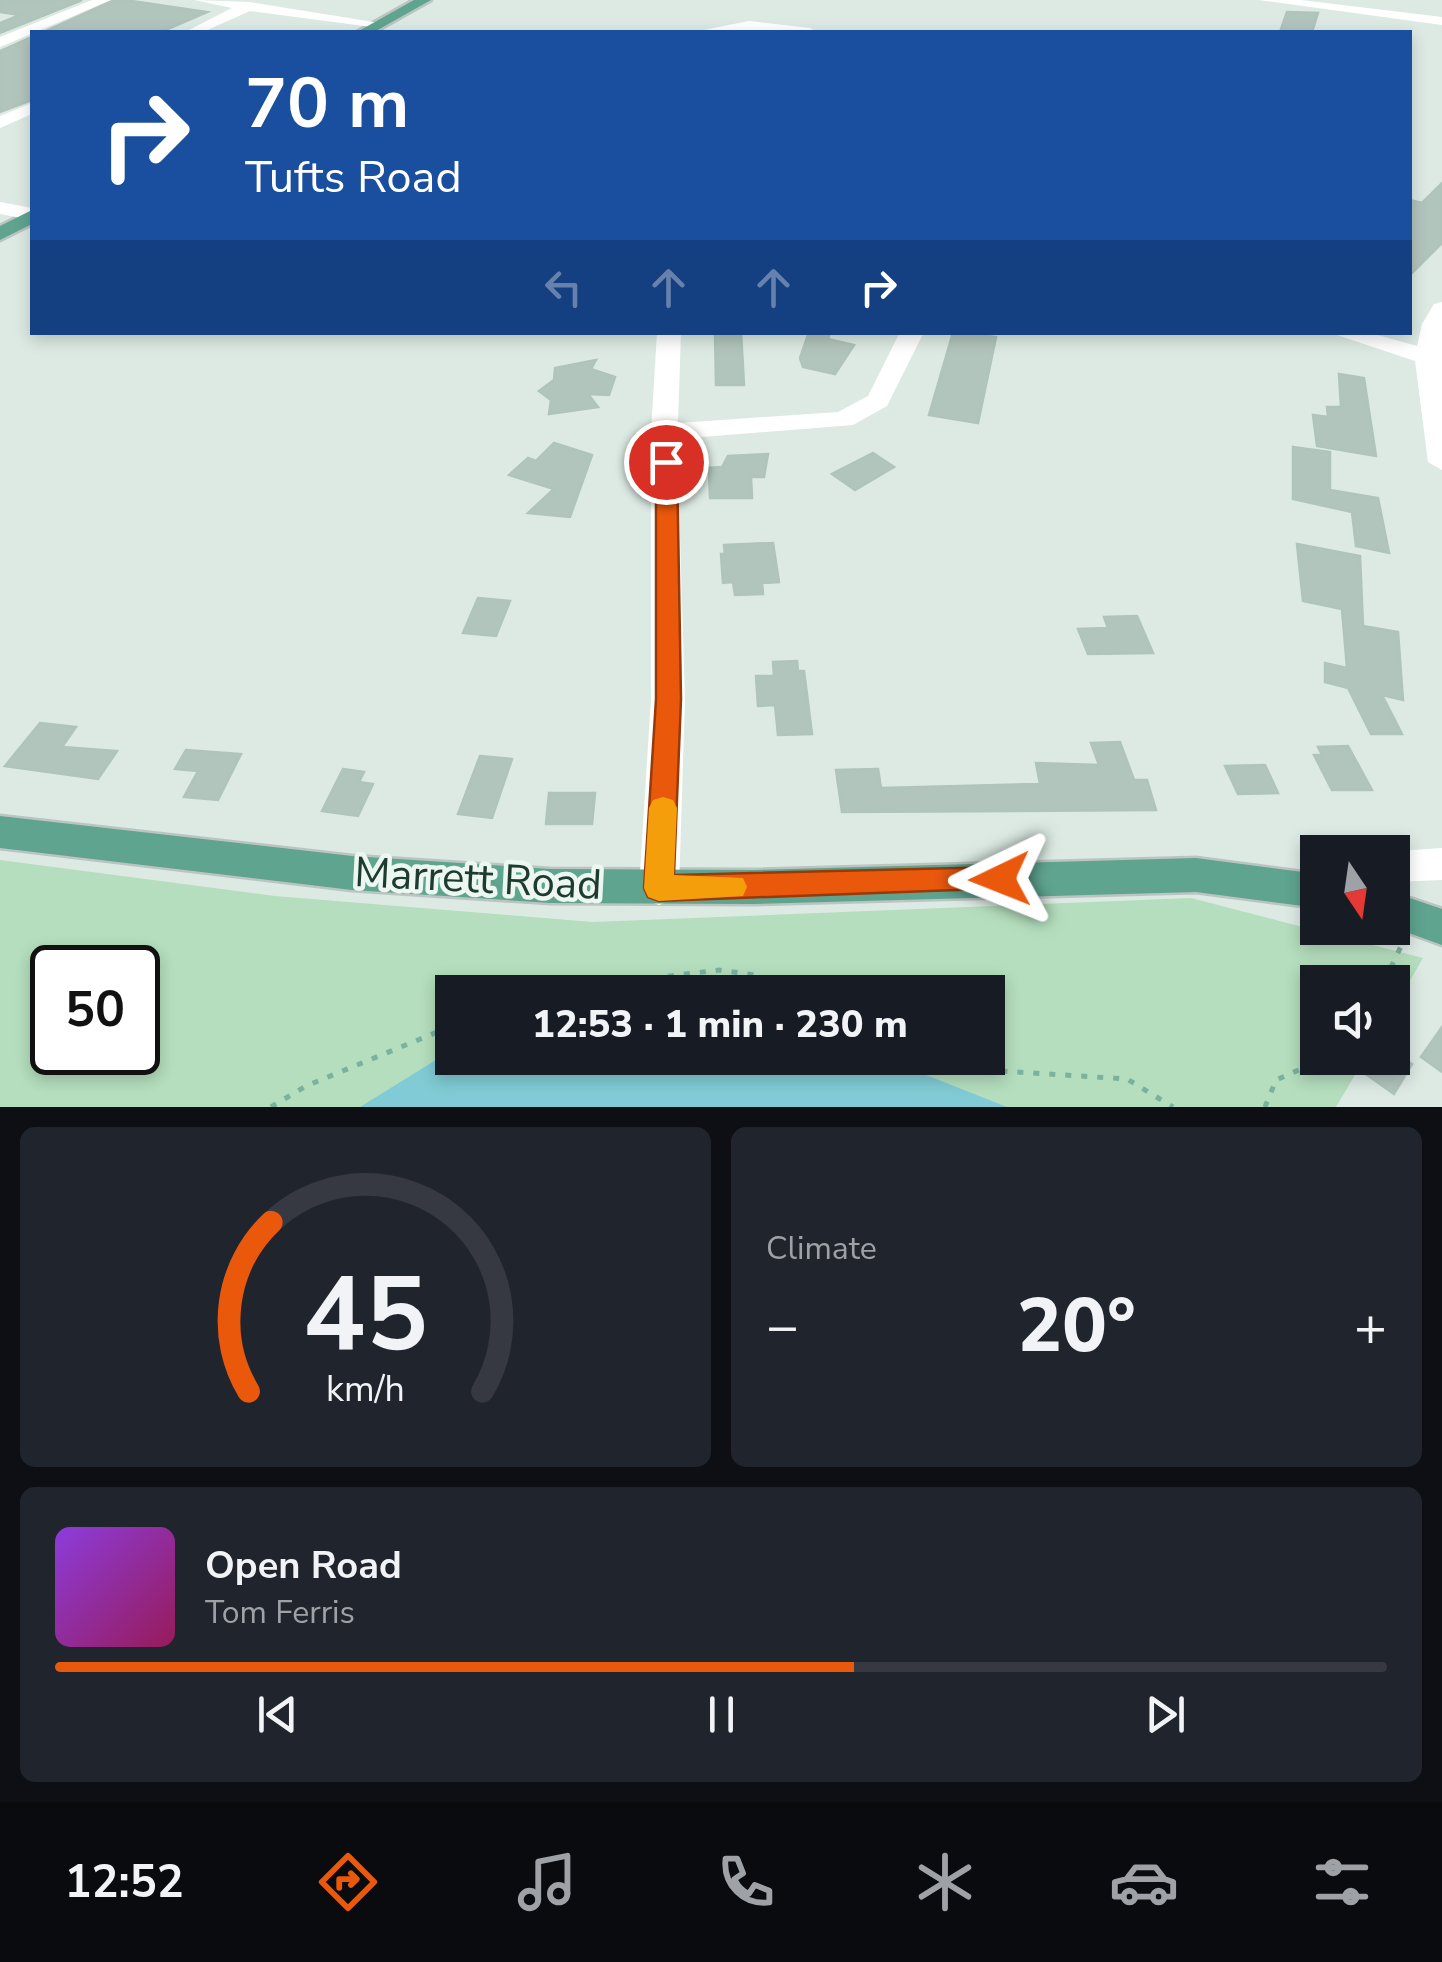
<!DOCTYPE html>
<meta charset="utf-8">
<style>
body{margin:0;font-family:"Nunito Sans",sans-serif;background:#20242c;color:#f1f3f6;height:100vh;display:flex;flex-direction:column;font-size:38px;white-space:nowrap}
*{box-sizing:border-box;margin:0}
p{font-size:32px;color:#9ea1a6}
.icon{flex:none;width:55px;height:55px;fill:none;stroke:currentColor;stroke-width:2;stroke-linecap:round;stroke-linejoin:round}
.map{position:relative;height:1107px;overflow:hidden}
.sheet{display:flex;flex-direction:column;gap:20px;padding:20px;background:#0d0f14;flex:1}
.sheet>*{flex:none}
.hud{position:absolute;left:30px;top:30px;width:1382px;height:305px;border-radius:0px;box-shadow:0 5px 15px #0003;background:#1a4fa0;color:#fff;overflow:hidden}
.needle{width:65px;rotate:167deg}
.fabs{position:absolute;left:1300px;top:835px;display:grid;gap:20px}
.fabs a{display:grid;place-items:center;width:110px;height:110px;border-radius:0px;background:#171b24;box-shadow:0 5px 15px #0003;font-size:50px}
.speed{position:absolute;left:30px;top:945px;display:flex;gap:20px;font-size:50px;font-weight:700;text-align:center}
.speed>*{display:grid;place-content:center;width:130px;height:130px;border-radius:50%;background:#171b24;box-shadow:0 5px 15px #0003;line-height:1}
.speed .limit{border:5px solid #111;border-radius:15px;background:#fff;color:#111}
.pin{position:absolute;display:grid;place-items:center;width:85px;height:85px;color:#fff;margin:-42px;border:5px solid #fff;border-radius:50%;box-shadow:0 2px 10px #0007}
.me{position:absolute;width:110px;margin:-55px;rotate:268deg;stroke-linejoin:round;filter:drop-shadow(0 0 8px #0008)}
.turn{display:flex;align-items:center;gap:35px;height:210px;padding:0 50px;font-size:45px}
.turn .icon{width:130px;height:130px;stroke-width:2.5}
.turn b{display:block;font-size:70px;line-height:85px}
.lanes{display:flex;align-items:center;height:95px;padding:0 50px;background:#0003;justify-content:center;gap:50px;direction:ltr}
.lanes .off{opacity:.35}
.big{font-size:75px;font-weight:800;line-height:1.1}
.sheet .tile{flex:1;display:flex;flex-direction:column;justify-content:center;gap:15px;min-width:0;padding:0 35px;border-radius:15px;background:#20242c}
.sheet .dial{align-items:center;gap:0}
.dial svg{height:260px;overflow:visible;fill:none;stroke:#363941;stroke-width:7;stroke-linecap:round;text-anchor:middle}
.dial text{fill:#f1f3f6;stroke:none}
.song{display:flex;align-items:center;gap:30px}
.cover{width:120px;height:120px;border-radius:15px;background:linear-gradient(135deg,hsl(270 70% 55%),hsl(330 70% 35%))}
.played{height:10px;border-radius:5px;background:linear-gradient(90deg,#ea580c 60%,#363941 60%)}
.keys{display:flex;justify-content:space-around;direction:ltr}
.heat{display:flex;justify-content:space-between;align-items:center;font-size:55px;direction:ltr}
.sheet .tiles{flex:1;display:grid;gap:20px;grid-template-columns:1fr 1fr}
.tile:last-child{grid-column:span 2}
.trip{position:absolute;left:435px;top:975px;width:570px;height:100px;border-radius:0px;background:#171b24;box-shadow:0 5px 15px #0003;font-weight:800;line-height:100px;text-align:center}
.dock{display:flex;height:160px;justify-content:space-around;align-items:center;background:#090b0e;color:#9ea1a6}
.dock .icon{width:70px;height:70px}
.dock .selected{color:#ea580c}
.dock b{font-size:45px;color:#f1f3f6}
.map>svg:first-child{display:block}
.green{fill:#b4debd;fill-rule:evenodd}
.water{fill:#80cbd5}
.building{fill:#b2c5bd;stroke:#afc4bb;stroke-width:2.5}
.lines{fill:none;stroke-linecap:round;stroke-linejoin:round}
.major-casing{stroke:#bcc4c2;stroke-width:5}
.path{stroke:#7bb19d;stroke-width:5;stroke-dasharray:6 10;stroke-linecap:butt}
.minor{fill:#fff;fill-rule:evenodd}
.major{fill:#5ea48f;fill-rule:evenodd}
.route{fill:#ea580c;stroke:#983908;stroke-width:2.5}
.slow{fill:#f59e0b}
.labels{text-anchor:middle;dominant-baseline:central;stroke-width:9;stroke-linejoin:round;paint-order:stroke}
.near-street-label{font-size:42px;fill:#1e3b32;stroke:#edf7f2}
</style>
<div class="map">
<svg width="1442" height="1107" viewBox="0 0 1442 1107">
<rect width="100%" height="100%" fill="#ddeae4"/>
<path class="green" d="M0,860L275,896L593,922L1191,898L1423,958L1393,1010L1392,982H1318V1058H1365L1336,1107H0ZM52,968H138V1052H52ZM452,992H988V1058H452Z"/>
<polygon class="water" points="452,1050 452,1058 883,1058 1007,1107 360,1107"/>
<g class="building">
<polygon points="0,0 82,0 0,33 0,23 20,15 0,12"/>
<polygon points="114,0 125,0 207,12 161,32 44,32"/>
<polygon points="1287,12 1318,13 1312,32 1280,32"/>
<polygon points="32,37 32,100 0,112 0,51"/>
<polygon points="1442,183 1442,243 1410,275 1410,200 1422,203"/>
<polygon points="715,332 741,332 744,385 716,385"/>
<polygon points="809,332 830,332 828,339 854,345 835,374 803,367 800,358"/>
<polygon points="958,332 996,337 978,423 929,415 952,336"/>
<polygon points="596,360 591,369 615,377 609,395 588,394 598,407 549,414 551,400 539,391 554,380 555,368"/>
<polygon points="1339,374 1364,378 1376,456 1317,446 1313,415 1328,417 1327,407 1341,407"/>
<polygon points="554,443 592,455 570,517 528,513 554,489 509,475 528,458 536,461"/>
<polygon points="1293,447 1330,452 1330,490 1378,498 1389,553 1356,546 1352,512 1293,499"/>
<polygon points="873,453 894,467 855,490 832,474"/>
<polygon points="768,454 764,477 751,477 752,498 710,498 709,468 722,467 728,456"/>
<polygon points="773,543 779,582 762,583 763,594 735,595 733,582 723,583 721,554 725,554 724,545"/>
<polygon points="1297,544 1360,556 1363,626 1398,632 1403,700 1382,695 1402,734 1371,734 1348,688 1325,682 1325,663 1347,668 1342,609 1303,601"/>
<polygon points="478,598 510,601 496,636 463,633"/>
<polygon points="1137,616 1153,653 1088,654 1078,629 1108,628 1104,617"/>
<polygon points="797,661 798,671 804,671 812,734 778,735 775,705 758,706 756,676 774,676 773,662"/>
<polygon points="40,723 76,727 62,747 117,751 98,779 5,766"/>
<polygon points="1120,742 1134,780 1147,780 1156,810 842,812 836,770 878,769 881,788 1040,784 1036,763 1099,765 1091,743"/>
<polygon points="1348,746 1372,790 1332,790 1314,755 1322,755 1318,747"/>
<polygon points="186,750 241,754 218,800 184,797 198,771 175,769"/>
<polygon points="480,756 512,759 492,818 458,814"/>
<polygon points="1265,765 1278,793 1238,794 1225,766"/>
<polygon points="343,769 364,772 359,782 373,784 358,816 322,811"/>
<polygon points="549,793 595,793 592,824 546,824"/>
<polygon points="1442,1027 1442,1072 1421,1057"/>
<polygon points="1368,1058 1402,1058 1412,1064 1394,1094 1360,1070"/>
</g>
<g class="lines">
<g class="major-casing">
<g id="major">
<polygon points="414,0 431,0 374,32 357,32"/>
<polygon points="32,210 32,224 0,240 0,226"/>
<polygon points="0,816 352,856 550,869 754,870 1196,858 1318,874 1318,908 1196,892 754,904 550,903 352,890 0,848"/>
<polygon points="1392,892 1442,909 1442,945 1392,927"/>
</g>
</g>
<g class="path">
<polyline points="1384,982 1403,942"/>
<polyline points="541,992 719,970 755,975 795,992"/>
<polyline points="939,1058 984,1070 1127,1079 1173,1107"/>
<polyline points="271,1107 306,1086 452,1026"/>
<polyline points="1265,1107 1276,1080 1326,1058"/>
</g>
<g class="minor">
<polygon points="92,0 111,0 0,47 0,37"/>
<polygon points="194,0 249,2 386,24 379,28 250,11 203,32 185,32 232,8"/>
<polygon points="1259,0 1301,0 1442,17 1442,25"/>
<polygon points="749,21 810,28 817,32 694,32"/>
<polygon points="32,103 32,114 0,128 0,116"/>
<polygon points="0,202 32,208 32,220 0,214"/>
<polygon points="1442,302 1442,470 1428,462 1415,361 1328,332 1367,332 1417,346 1422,324 1434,304"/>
<polygon points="657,332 681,332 678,423 838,412 868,396 900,332 924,332 887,406 853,425 677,439 685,699 679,888 673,900 659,905 645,900 639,888 651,699 651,432"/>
<polygon points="1442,848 1442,880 1392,882 1392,852 1384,852"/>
</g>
<use href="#major" class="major"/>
</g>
<polygon class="route" points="666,456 677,462 681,699 674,875 1000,867 1010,870 1015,879 1010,888 659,901 648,897 644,888 656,699 656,462"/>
<polygon class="slow" points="663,797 673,800 677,808 674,875 743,878 747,887 743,896 659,901 648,897 644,888 649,808 653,800"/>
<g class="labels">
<g class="near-street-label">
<text transform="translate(478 879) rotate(3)">Marrett Road</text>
</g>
</g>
</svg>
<div class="fabs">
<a><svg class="needle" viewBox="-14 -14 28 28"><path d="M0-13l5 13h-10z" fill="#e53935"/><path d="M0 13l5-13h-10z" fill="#9ea1a6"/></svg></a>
<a><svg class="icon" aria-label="sound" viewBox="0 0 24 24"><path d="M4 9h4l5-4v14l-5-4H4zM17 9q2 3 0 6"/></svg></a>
</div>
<div class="speed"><div class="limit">50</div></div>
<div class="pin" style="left:666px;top:462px;background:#d93025"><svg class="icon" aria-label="arrive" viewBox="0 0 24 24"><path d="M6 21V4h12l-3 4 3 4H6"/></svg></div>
<svg class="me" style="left:1000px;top:879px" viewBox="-20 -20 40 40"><path d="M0-17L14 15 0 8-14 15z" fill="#ea580c" stroke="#fff" stroke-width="4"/></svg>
<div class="trip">12:53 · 1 min · 230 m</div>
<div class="hud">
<div class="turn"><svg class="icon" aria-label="right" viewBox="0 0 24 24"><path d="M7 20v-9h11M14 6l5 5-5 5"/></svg><div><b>70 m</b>Tufts Road</div></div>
<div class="lanes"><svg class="icon off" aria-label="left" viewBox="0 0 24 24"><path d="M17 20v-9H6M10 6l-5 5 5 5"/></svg><svg class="icon off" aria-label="ahead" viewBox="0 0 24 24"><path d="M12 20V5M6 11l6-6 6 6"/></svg><svg class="icon off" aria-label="ahead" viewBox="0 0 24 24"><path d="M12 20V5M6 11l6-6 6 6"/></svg><svg class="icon" aria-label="right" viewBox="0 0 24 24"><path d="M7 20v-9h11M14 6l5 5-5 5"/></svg></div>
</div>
</div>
<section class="sheet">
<div class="tiles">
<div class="tile dial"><svg viewBox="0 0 100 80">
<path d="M14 69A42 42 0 1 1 86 69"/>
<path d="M14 69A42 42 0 0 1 21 17" stroke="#ea580c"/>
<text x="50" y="56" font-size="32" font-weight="700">45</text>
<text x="50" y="72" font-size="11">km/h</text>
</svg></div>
<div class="tile"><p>Climate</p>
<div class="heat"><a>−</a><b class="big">20°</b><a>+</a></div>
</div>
<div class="tile">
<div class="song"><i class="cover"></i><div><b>Open Road</b><p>Tom Ferris</p></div></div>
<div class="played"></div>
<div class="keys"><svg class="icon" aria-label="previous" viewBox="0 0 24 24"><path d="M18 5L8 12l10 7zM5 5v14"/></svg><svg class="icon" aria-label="pause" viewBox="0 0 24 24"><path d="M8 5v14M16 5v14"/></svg><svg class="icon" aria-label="next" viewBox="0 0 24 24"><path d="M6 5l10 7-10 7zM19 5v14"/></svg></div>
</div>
</div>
</section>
<nav class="dock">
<b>12:52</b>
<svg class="icon selected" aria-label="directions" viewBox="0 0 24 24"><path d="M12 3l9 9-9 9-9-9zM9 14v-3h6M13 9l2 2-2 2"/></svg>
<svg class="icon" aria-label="music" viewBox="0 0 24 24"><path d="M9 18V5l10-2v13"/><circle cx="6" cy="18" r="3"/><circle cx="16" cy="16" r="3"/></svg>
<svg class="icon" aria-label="phone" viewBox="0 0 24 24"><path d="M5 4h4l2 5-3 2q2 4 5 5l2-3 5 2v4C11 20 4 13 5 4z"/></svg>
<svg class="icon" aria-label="climate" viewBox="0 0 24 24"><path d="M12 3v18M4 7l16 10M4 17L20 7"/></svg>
<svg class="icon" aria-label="car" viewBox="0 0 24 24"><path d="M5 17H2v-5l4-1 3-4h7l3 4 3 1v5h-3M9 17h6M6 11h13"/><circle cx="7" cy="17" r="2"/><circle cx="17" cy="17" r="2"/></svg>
<svg class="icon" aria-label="filters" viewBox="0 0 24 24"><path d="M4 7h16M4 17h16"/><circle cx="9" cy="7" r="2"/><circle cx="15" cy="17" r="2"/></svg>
</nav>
